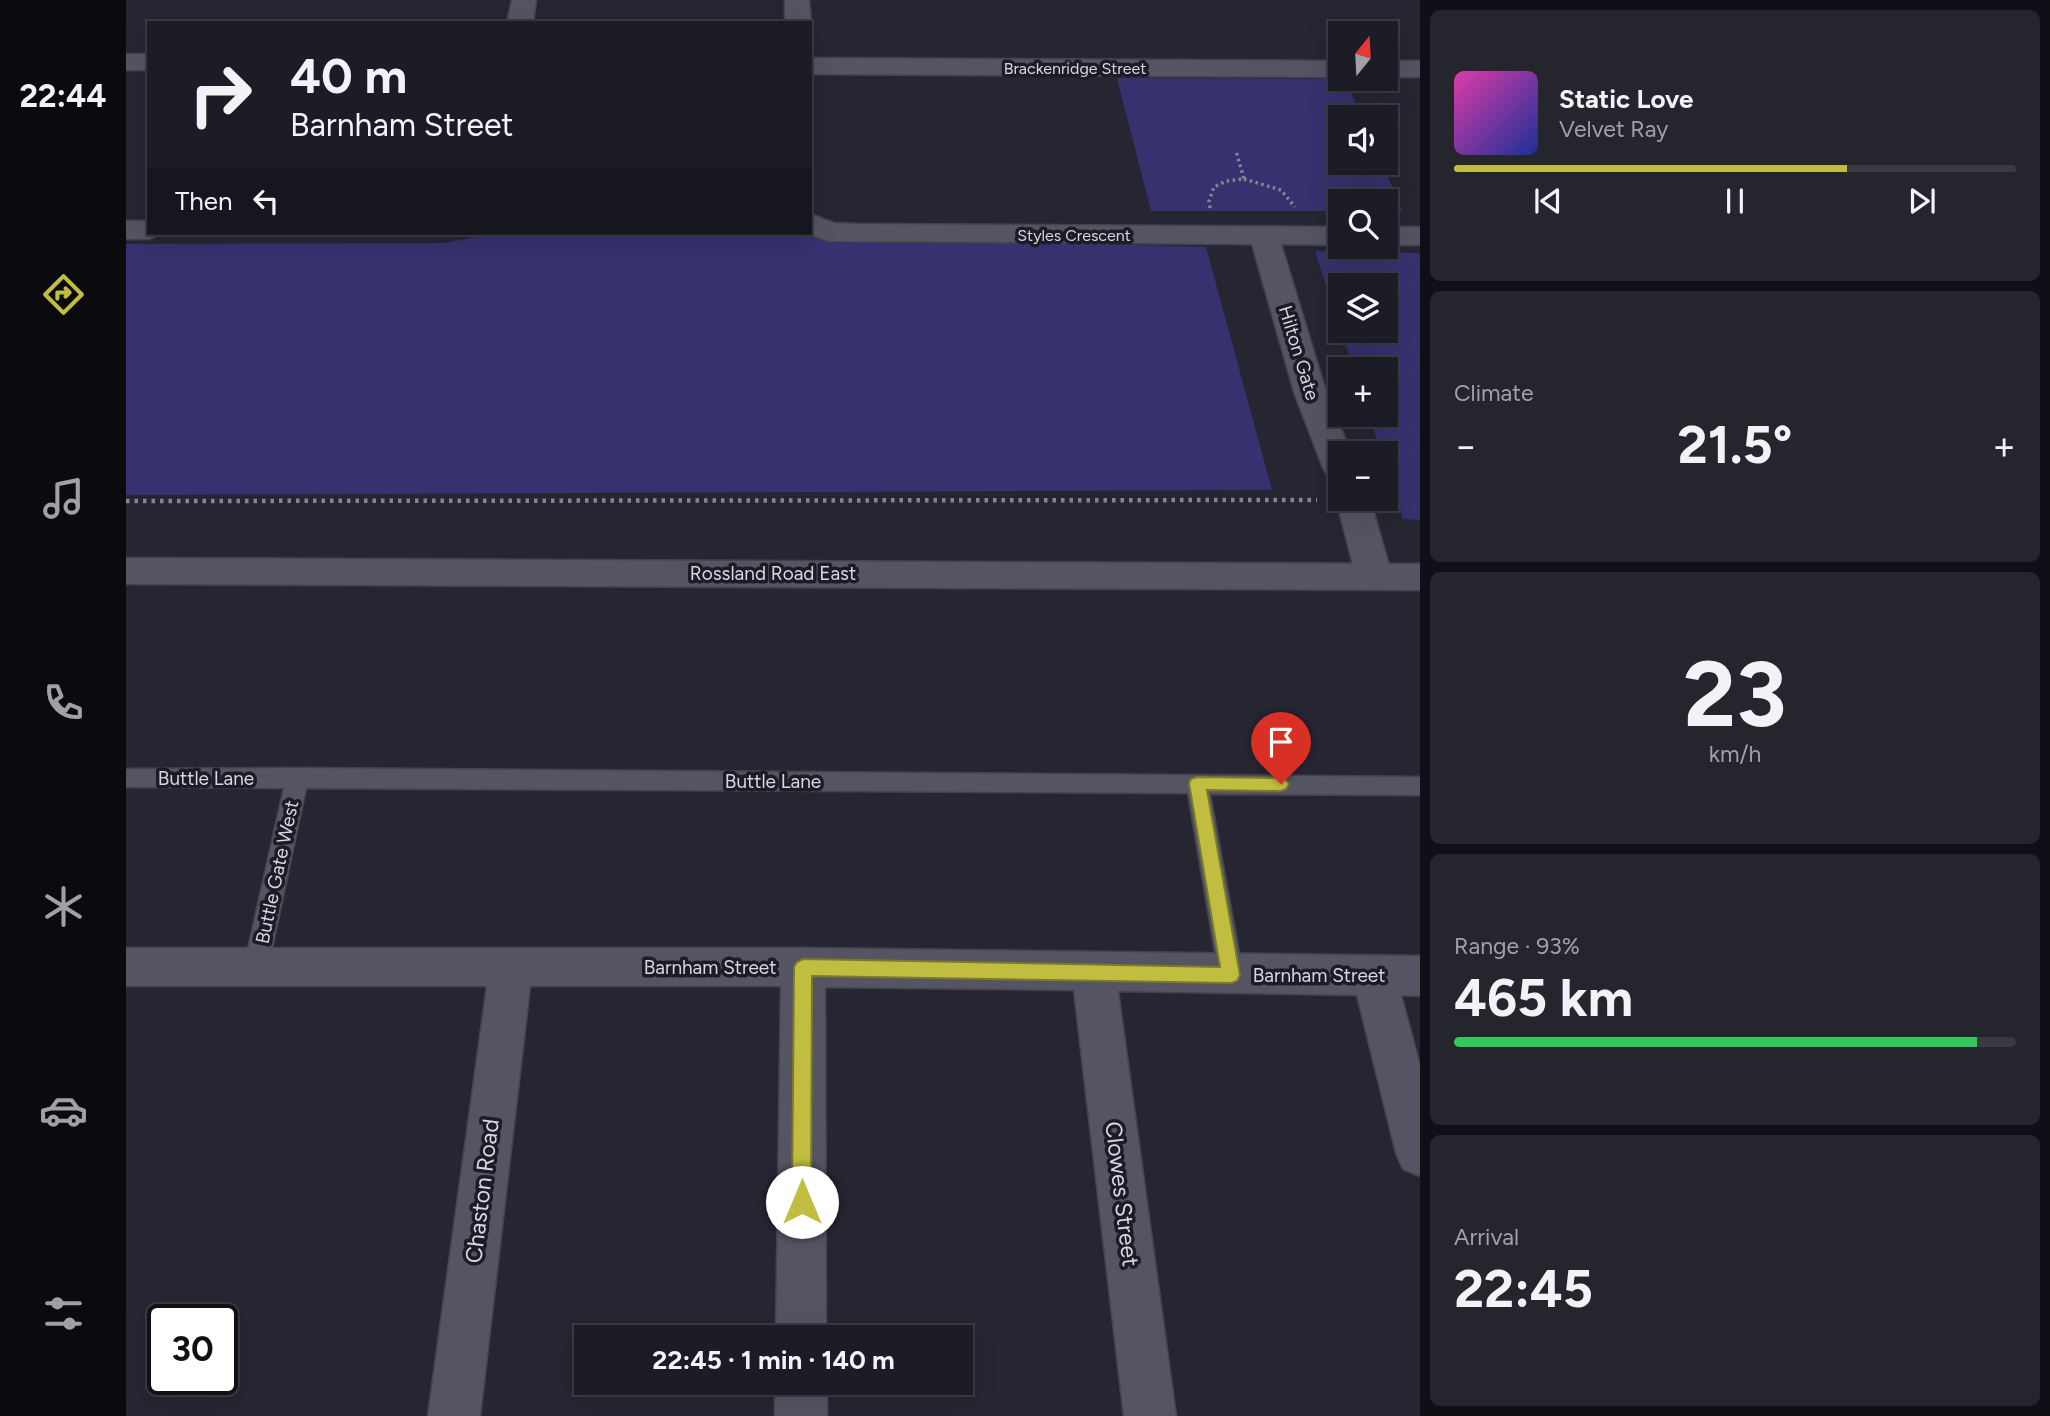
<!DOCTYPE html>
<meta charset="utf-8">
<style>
body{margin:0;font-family:Figtree,sans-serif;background:#25252e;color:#f1f3f6;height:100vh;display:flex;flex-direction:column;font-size:26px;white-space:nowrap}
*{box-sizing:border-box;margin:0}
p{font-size:23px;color:#a0a1a7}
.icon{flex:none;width:38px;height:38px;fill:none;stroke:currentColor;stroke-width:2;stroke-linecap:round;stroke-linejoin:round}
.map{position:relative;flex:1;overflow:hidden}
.panel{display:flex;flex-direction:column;gap:10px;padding:10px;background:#0f0f15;width:630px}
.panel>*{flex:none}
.banner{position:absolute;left:21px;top:21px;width:665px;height:214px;border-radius:0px;box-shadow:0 7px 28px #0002,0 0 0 2px #3a3a43;background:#1c1c26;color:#f1f3f6;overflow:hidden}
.needle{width:46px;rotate:18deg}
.tools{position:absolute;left:1202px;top:21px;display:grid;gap:14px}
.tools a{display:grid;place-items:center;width:70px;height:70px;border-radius:0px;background:#1c1c26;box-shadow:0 7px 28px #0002,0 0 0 2px #3a3a43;font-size:35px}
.speed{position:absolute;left:21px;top:1304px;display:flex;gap:14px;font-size:35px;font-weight:700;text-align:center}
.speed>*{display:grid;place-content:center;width:91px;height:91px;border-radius:50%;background:#1c1c26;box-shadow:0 7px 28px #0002,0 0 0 2px #3a3a43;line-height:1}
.speed .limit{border:4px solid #111;border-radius:10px;background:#fff;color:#111}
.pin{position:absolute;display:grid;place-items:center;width:60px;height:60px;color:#fff;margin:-72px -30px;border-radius:50% 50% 50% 0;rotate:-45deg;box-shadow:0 0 7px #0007}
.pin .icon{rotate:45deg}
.me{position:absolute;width:77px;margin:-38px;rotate:0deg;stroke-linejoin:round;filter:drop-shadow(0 0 5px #0008)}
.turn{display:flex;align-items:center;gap:24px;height:147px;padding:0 28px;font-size:32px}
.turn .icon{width:91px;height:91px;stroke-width:2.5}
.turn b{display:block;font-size:49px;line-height:60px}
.then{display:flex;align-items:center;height:66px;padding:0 28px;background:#0003;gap:14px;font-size:26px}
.big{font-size:52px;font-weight:700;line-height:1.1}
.panel .tile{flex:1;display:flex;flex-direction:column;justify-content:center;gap:10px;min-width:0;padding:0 24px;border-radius:10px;background:#25252e}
.panel .dial{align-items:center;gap:0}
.dial b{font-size:91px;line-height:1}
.song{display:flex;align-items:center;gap:21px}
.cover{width:84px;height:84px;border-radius:10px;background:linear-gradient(135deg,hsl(320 70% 55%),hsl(230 70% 35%))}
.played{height:7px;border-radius:4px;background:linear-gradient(90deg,#c1bd40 70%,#3a3a43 70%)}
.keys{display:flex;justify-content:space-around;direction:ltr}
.heat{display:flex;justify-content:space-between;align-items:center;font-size:38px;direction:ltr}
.charge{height:10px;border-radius:5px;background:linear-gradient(90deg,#34c759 93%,#3a3a43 0)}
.trip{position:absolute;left:448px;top:1325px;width:399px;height:70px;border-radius:0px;background:#1c1c26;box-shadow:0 7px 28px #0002,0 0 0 2px #3a3a43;font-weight:700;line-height:70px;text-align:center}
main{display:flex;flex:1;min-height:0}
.tabs{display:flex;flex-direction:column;width:126px;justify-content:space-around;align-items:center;background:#0b0b0f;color:#a0a1a7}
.tabs .icon{width:49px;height:49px}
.tabs .on{color:#c1bd40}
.tabs b{font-size:32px;color:#f1f3f6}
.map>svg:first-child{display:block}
.green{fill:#37316f}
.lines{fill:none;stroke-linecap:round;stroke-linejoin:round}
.service-casing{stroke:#43434d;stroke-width:3}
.minor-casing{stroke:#43434d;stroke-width:3}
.secondary-casing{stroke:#43434d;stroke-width:3}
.path-far1{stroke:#858590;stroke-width:3.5;stroke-dasharray:2.5 3.5;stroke-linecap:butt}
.path{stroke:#858590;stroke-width:4.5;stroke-dasharray:3.5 5;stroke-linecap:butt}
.service{fill:#545463;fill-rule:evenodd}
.minor{fill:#545463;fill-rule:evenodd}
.secondary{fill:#545463;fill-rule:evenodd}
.route{fill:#c1bd40;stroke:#7d7b2a;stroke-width:2}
.labels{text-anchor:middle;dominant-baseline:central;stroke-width:7;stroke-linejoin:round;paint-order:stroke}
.far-street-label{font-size:16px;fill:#d7d7e0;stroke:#1c1c28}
.street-label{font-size:19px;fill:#d7d7e0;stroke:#1c1c28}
.near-street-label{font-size:23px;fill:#d7d7e0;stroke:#1c1c28}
</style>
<main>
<nav class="tabs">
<b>22:44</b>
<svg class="icon on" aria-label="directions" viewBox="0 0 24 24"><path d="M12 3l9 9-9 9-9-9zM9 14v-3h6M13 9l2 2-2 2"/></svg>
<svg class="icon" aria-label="music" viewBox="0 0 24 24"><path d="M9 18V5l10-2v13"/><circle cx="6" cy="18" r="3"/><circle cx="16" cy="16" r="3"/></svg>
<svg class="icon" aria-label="phone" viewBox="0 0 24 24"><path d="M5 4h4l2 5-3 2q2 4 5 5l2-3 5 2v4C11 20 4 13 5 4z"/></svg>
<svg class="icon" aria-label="climate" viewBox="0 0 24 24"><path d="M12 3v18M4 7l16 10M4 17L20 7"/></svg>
<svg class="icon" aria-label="car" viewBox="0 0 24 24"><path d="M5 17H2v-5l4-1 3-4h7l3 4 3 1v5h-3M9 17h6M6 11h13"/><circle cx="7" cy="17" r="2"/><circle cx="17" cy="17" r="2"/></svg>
<svg class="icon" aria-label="filters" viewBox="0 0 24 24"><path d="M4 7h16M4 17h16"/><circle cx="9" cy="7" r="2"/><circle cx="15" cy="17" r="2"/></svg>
</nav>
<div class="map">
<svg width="1294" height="1416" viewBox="0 0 1294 1416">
<rect width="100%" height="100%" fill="#262633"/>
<g class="green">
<polygon points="991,78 1219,79 1236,117 1214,117 1214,163 1256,163 1276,211 1260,211 1260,201 1214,201 1214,211 1025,211"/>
<polygon points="419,233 664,233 672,235 1080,247 1146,490 0,495 0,244 319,243 358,235"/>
<polygon points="1189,251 1294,253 1294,520 1277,519 1260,468 1260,453 1255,453 1243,415 1260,415 1260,369 1228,369 1215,331 1260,331 1260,285 1214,285 1214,330"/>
</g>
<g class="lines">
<g class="service-casing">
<polygon id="service" points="171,768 1294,777 1294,795 1084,794 1117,975 1113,983 1105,986 1097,983 1093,975 1062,793 180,788 142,967 138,974 130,978 122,974 118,967 158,788 0,787 0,769"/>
</g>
<g class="minor-casing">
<g id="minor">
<polygon points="386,0 410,0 407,23 381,23"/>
<polygon points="659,0 683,0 685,23 659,23"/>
<rect x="0" y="54" width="23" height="16"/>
<polygon points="684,58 1214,61 1214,77 684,74"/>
<rect x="1260" y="61" width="34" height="16"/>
<polygon points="684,214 708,223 733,224 1214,227 1214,245 1155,244 1201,395 1225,453 1214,453 1214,480 1202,476 1197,468 1169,395 1126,244 702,241 681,233 684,233"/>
<polygon points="0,221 23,221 23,233 36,233 23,239 0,239"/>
<rect x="1260" y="227" width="34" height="18"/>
<polygon points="1214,491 1214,499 1244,499 1266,576 1261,585 1248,589 1235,585 1230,576 1210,499"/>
<polygon points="0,948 677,948 1294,956 1294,996 1275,995 1294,1066 1294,1176 1277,1169 1270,1153 1231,995 992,991 1050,1416 998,1416 948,990 699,987 700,1337 650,1337 655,986 404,986 354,1416 302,1416 361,986 0,986"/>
<rect x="649" y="1382" width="52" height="34"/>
</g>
</g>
<g class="secondary-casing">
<polygon id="secondary" points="0,558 1294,564 1294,590 0,584"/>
</g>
<g class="path-far1">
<polyline points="1118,179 1155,190 1169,207"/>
<polyline points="1084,208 1083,201 1088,187 1100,181 1118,179 1110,151"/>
<polyline points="525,233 633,233"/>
</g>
<polyline class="path" points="0,501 1191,500"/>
<use href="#service" class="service"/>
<use href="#minor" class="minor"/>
<use href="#secondary" class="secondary"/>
</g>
<polygon class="route" points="1071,777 1155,778 1160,780 1163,784 1160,789 1155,791 1081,790 1114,975 1111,981 1105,983 686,976 685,1202 683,1209 676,1212 668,1209 666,1202 668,967 671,962 677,959 1094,967 1063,783 1065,779"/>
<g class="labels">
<g class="far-street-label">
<text x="949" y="68">Brackenridge Street</text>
<text x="948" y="235">Styles Crescent</text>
</g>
<g class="street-label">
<text transform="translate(1173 353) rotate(73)">Hilton Gate</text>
<text x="647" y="573">Rossland Road East</text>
<text x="80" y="778">Buttle Lane</text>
<text x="647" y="781">Buttle Lane</text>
<text transform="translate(151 872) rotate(-78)">Buttle Gate West</text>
<text x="584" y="967">Barnham Street</text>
<text x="1193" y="975">Barnham Street</text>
</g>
<g class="near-street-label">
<text transform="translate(356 1191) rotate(-83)">Chaston Road</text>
<text transform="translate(996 1194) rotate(83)">Clowes Street</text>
</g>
</g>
</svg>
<div class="tools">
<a><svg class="needle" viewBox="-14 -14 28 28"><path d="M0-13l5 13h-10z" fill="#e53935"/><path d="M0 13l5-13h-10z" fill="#a0a1a7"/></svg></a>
<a><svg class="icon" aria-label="sound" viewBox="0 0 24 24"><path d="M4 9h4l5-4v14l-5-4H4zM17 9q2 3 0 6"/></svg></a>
<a><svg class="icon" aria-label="search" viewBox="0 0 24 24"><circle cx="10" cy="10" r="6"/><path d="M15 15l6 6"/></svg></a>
<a><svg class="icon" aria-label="layers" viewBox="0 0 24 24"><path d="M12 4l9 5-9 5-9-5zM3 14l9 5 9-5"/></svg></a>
<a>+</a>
<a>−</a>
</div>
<div class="speed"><div class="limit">30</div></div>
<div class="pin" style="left:1155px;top:784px;background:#d93025"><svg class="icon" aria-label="arrive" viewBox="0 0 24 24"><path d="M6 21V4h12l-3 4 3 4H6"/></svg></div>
<svg class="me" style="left:676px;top:1202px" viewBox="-20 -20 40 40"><circle r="19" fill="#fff"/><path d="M0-13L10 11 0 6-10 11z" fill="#c1bd40"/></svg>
<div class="trip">22:45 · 1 min · 140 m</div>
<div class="banner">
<div class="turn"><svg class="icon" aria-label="right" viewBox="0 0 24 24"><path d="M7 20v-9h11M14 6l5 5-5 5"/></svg><div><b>40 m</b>Barnham Street</div></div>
<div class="then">Then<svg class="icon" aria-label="left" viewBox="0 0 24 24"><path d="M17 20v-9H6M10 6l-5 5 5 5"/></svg></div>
</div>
</div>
<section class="panel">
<div class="tile">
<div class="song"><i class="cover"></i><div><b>Static Love</b><p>Velvet Ray</p></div></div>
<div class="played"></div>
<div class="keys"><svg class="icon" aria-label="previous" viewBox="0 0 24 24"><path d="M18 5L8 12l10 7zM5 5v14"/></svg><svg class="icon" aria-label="pause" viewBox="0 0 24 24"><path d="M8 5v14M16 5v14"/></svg><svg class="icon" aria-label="next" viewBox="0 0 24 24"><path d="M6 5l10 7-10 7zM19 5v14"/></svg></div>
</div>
<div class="tile"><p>Climate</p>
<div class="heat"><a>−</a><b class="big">21.5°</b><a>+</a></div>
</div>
<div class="tile dial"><b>23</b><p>km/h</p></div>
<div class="tile"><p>Range · 93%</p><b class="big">465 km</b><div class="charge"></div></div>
<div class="tile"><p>Arrival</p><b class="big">22:45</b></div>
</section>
</main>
